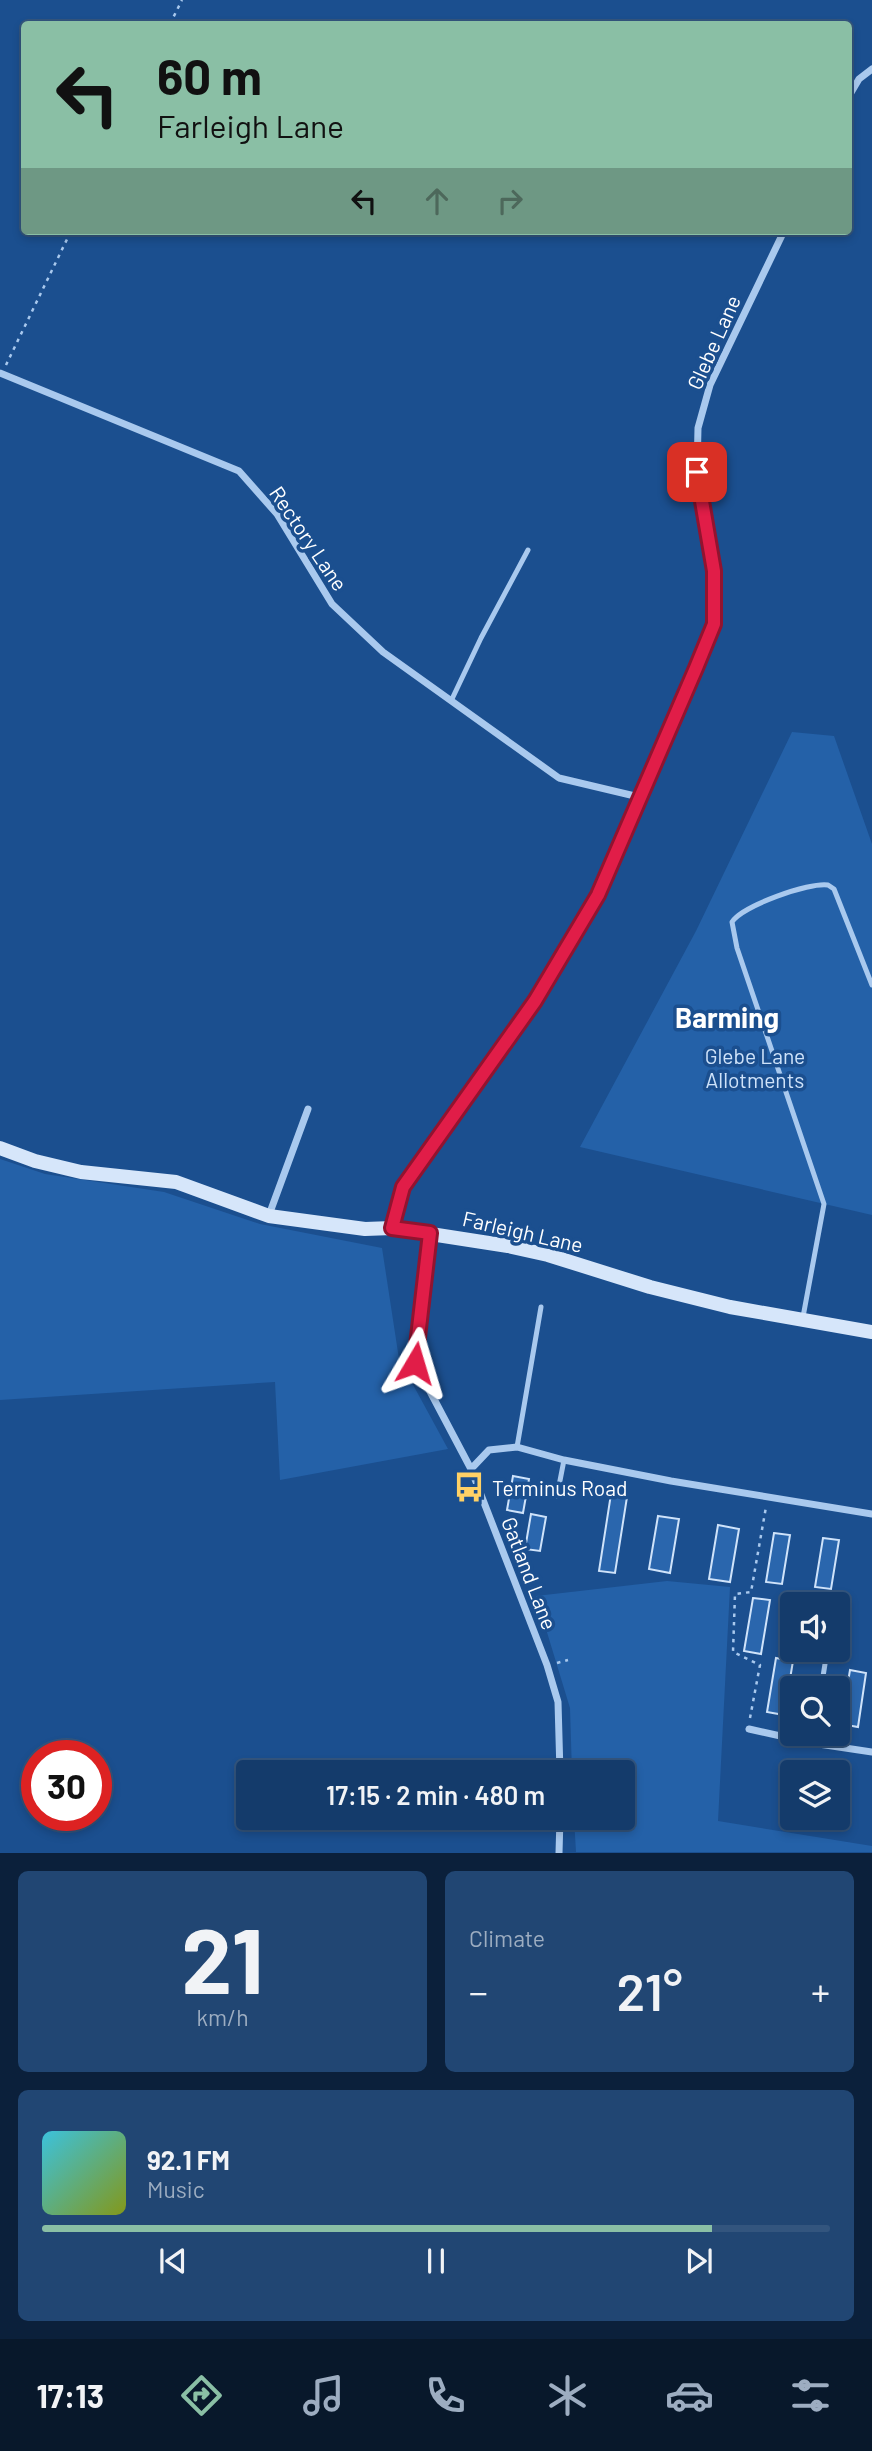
<!DOCTYPE html>
<meta charset="utf-8">
<style>
body{margin:0;font-family:Barlow,sans-serif;background:#214673;color:#f1f3f6;height:100vh;display:flex;flex-direction:column;font-size:26px;white-space:nowrap}
*{box-sizing:border-box;margin:0}
p{font-size:23px;color:#9dadc1}
.icon{flex:none;width:38px;height:38px;fill:none;stroke:currentColor;stroke-width:2;stroke-linecap:round;stroke-linejoin:round}
.map{position:relative;height:1853px;overflow:hidden}
.drawer{display:flex;flex-direction:column;gap:18px;padding:18px;background:#0b203b;flex:1}
.drawer>*{flex:none}
.guide{position:absolute;left:21px;top:21px;width:831px;height:214px;border-radius:7px;box-shadow:0 4px 10px #0003,0 0 0 2px #33557e;background:#8abfa5;color:#111;overflow:hidden}
.fabs{position:absolute;left:780px;top:1592px;display:grid;gap:14px}
.fabs a{display:grid;place-items:center;width:70px;height:70px;border-radius:7px;background:#143b6b;box-shadow:0 4px 10px #0003,0 0 0 2px #33557e;font-size:35px}
.speed{position:absolute;left:21px;top:1740px;display:flex;gap:14px;font-size:35px;font-weight:700;text-align:center}
.speed>*{display:grid;place-content:center;width:91px;height:91px;border-radius:50%;background:#143b6b;box-shadow:0 4px 10px #0003,0 0 0 2px #33557e;line-height:1}
.speed .limit{border:10px solid #d22;background:#fff;color:#111}
.pin{position:absolute;display:grid;place-items:center;width:60px;height:60px;color:#fff;margin:-30px;border-radius:14px;box-shadow:0 4px 10px #0006}
.me{position:absolute;width:77px;margin:-38px;rotate:7deg;stroke-linejoin:round;filter:drop-shadow(0 0 5px #0008)}
.turn{display:flex;align-items:center;gap:24px;height:147px;padding:0 21px;font-size:32px}
.turn .icon{width:91px;height:91px;stroke-width:2.5}
.turn b{display:block;font-size:49px;line-height:60px}
.lanes{display:flex;align-items:center;height:66px;padding:0 21px;background:#0003;justify-content:center;gap:35px;direction:ltr}
.lanes .off{opacity:.35}
.big{font-size:52px;font-weight:600;line-height:1.1}
.drawer .widget{flex:1;display:flex;flex-direction:column;justify-content:center;gap:10px;min-width:0;padding:0 24px;border-radius:10px;background:#214673}
.drawer .dial{align-items:center;gap:0}
.dial b{font-size:91px;line-height:1}
.song{display:flex;align-items:center;gap:21px}
.cover{width:84px;height:84px;border-radius:10px;background:linear-gradient(135deg,hsl(190 70% 55%),hsl(70 70% 35%))}
.played{height:7px;border-radius:4px;background:linear-gradient(90deg,#8abfa5 85%,#33557e 85%)}
.keys{display:flex;justify-content:space-around;direction:ltr}
.heat{display:flex;justify-content:space-between;align-items:center;font-size:38px;direction:ltr}
.drawer .tiles{flex:1;display:grid;gap:18px;grid-template-columns:1fr 1fr}
.widget:last-child{grid-column:span 2}
.trip{position:absolute;left:236px;top:1760px;width:399px;height:70px;border-radius:7px;background:#143b6b;box-shadow:0 4px 10px #0003,0 0 0 2px #33557e;font-weight:600;line-height:70px;text-align:center}
.tab-bar{display:flex;height:112px;justify-content:space-around;align-items:center;background:#08182b;color:#9dadc1}
.tab-bar .icon{width:49px;height:49px}
.tab-bar .current{color:#8abfa5}
.tab-bar b{font-size:32px;color:#f1f3f6}
.map>svg:first-child{display:block}
.green{fill:#2461a8}
.building{fill:#2a66ad;stroke:#cfe3fa;stroke-width:2}
.lines{fill:none;stroke-linecap:round;stroke-linejoin:round}
.path{stroke:#a9c9ee;stroke-width:2.5;stroke-dasharray:3.5 5;stroke-linecap:butt}
.lane{stroke:#a9c9ee;stroke-width:5}
.street{stroke:#a9c9ee;stroke-width:7}
.secondary{stroke:#d6e6fa;stroke-width:14}
.route-casing{stroke:#92132f;stroke-width:18}
.route{stroke:#e11d48;stroke-width:12}
.labels{text-anchor:middle;dominant-baseline:central;stroke-width:7;stroke-linejoin:round;paint-order:stroke}
.street-label{font-size:21px;fill:#fff;stroke:#1b4f8f}
.park-label{font-size:21px;fill:#cfe3fa;stroke:#1b4f8f}
.poi-label{font-size:21px;fill:#fff;stroke:#1b4f8f;text-anchor:start}
.district-label{font-size:28px;font-weight:bold;fill:#fff;stroke:#1b4f8f}
</style>
<div class="map">
<svg width="872" height="1853" viewBox="0 0 872 1853">
<rect width="100%" height="100%" fill="#1b4f8f"/>
<g class="green">
<polygon points="792,732 834,736 872,844 872,1215 580,1147 696,931"/>
<polygon points="0,1159 45,1174 164,1192 260,1224 382,1248 399,1359 448,1449 280,1480 275,1382 0,1400"/>
<polygon points="667,1581 730,1587 718,1821 872,1846 872,1852 576,1852 574,1818 623,1818 623,1773 572,1773 570,1708 536,1596"/>
</g>
<g class="building">
<polygon points="513,1476 529,1479 523,1513 507,1510"/>
<polygon points="611,1494 627,1497 615,1573 599,1571"/>
<polygon points="531,1514 546,1517 540,1551 525,1549"/>
<polygon points="658,1516 679,1519 670,1573 649,1569"/>
<polygon points="718,1525 739,1529 730,1582 709,1579"/>
<polygon points="774,1533 790,1535 782,1584 766,1582"/>
<polygon points="823,1538 839,1540 831,1589 815,1587"/>
<polygon points="753,1598 770,1600 761,1654 744,1651"/>
<polygon points="776,1658 793,1661 784,1715 767,1712"/>
<polygon points="850,1670 866,1673 858,1727 841,1724"/>
</g>
<g class="lines">
<g class="path">
<polyline points="170,24 182,0"/>
<polyline points="6,365 71,231"/>
<polyline points="557,1663 568,1660"/>
<polyline points="750,1718 760,1665 733,1652 735,1594 751,1592 766,1507"/>
</g>
<g class="lane">
<polyline points="452,699 481,638 528,550"/>
<path d="M803,1317L824,1204L737,948L732,922C742,906 809,882 828,885L834,889L872,985"/>
<polyline points="517,1447 541,1307"/>
<polyline points="557,1496 564,1460"/>
<polyline points="821,1689 825,1664"/>
<polyline points="812,1743 814,1734"/>
</g>
<g class="street">
<polyline points="849,96 859,79 872,69"/>
<polyline points="0,373 239,471 277,514 332,604 383,652 559,778 639,797"/>
<polyline points="269,1215 308,1109"/>
<polyline points="392,1228 403,1187 535,1001 598,895 714,624 714,571 697,472 698,428 710,385 784,231"/>
<polyline points="430,1234 415,1363 471,1469 547,1665 558,1702 560,1773"/>
<polyline points="471,1469 489,1450 517,1447 564,1460 671,1481 872,1514"/>
<polyline points="749,1729 812,1743 872,1752"/>
<polyline points="559,1853 560,1818"/>
</g>
<polyline class="secondary" points="0,1148 35,1161 81,1172 176,1182 269,1216 365,1229 392,1228 508,1246 548,1255 650,1287 730,1307 872,1332"/>
</g>
<g class="lines">
<g class="route-casing">
<polyline id="route" points="415,1363 430,1233 392,1228 403,1187 535,1001 598,895 696,668 714,624 714,571 697,472"/>
</g>
<use href="#route" class="route"/>
</g>
<defs>
<g id="bus-bare" transform="scale(2.415)"><path d="M-5-6H5V4H4V6H2V4H-2V6H-4V4H-5ZM-3.5-4V0h7V-4ZM-3.5 1.2v1.5H-2V1.2ZM2 1.2v1.5H3.5V1.2Z" fill="#ffd166" stroke="#1b4f8f" stroke-width="2.5" paint-order="stroke"/></g>
</defs>
<g fill-rule="evenodd">
<use href="#bus-bare" x="469" y="1487"/>
</g>
<g class="labels">
<g class="street-label">
<text transform="translate(713 342) rotate(-66)">Glebe Lane</text>
<text transform="translate(309 538) rotate(56)">Rectory Lane</text>
<text transform="translate(523 1231) rotate(13)">Farleigh Lane</text>
<text transform="translate(530 1573) rotate(69)">Gatland Lane</text>
</g>
<g class="park-label">
<text x="755" y="1055">Glebe Lane<tspan x="755" dy="24">Allotments</tspan></text>
</g>
<g class="poi-label">
<text x="492" y="1487">Terminus Road</text>
</g>
<g class="district-label">
<text x="727" y="1017">Barming</text>
</g>
</g>
</svg>
<div class="fabs">
<a><svg class="icon" aria-label="sound" viewBox="0 0 24 24"><path d="M4 9h4l5-4v14l-5-4H4zM17 9q2 3 0 6"/></svg></a>
<a><svg class="icon" aria-label="search" viewBox="0 0 24 24"><circle cx="10" cy="10" r="6"/><path d="M15 15l6 6"/></svg></a>
<a><svg class="icon" aria-label="layers" viewBox="0 0 24 24"><path d="M12 4l9 5-9 5-9-5zM3 14l9 5 9-5"/></svg></a>
</div>
<div class="speed"><div class="limit">30</div></div>
<div class="pin" style="left:697px;top:472px;background:#d93025"><svg class="icon" aria-label="arrive" viewBox="0 0 24 24"><path d="M6 21V4h12l-3 4 3 4H6"/></svg></div>
<svg class="me" style="left:415px;top:1363px" viewBox="-20 -20 40 40"><path d="M0-17L14 15 0 8-14 15z" fill="#e11d48" stroke="#fff" stroke-width="4"/></svg>
<div class="trip">17:15 · 2 min · 480 m</div>
<div class="guide">
<div class="turn"><svg class="icon" aria-label="left" viewBox="0 0 24 24"><path d="M17 20v-9H6M10 6l-5 5 5 5"/></svg><div><b>60 m</b>Farleigh Lane</div></div>
<div class="lanes"><svg class="icon" aria-label="left" viewBox="0 0 24 24"><path d="M17 20v-9H6M10 6l-5 5 5 5"/></svg><svg class="icon off" aria-label="ahead" viewBox="0 0 24 24"><path d="M12 20V5M6 11l6-6 6 6"/></svg><svg class="icon off" aria-label="right" viewBox="0 0 24 24"><path d="M7 20v-9h11M14 6l5 5-5 5"/></svg></div>
</div>
</div>
<section class="drawer">
<div class="tiles">
<div class="widget dial"><b>21</b><p>km/h</p></div>
<div class="widget"><p>Climate</p>
<div class="heat"><a>−</a><b class="big">21°</b><a>+</a></div>
</div>
<div class="widget">
<div class="song"><i class="cover"></i><div><b>92.1 FM</b><p>Music</p></div></div>
<div class="played"></div>
<div class="keys"><svg class="icon" aria-label="previous" viewBox="0 0 24 24"><path d="M18 5L8 12l10 7zM5 5v14"/></svg><svg class="icon" aria-label="pause" viewBox="0 0 24 24"><path d="M8 5v14M16 5v14"/></svg><svg class="icon" aria-label="next" viewBox="0 0 24 24"><path d="M6 5l10 7-10 7zM19 5v14"/></svg></div>
</div>
</div>
</section>
<nav class="tab-bar">
<b>17:13</b>
<svg class="icon current" aria-label="directions" viewBox="0 0 24 24"><path d="M12 3l9 9-9 9-9-9zM9 14v-3h6M13 9l2 2-2 2"/></svg>
<svg class="icon" aria-label="music" viewBox="0 0 24 24"><path d="M9 18V5l10-2v13"/><circle cx="6" cy="18" r="3"/><circle cx="16" cy="16" r="3"/></svg>
<svg class="icon" aria-label="phone" viewBox="0 0 24 24"><path d="M5 4h4l2 5-3 2q2 4 5 5l2-3 5 2v4C11 20 4 13 5 4z"/></svg>
<svg class="icon" aria-label="climate" viewBox="0 0 24 24"><path d="M12 3v18M4 7l16 10M4 17L20 7"/></svg>
<svg class="icon" aria-label="car" viewBox="0 0 24 24"><path d="M5 17H2v-5l4-1 3-4h7l3 4 3 1v5h-3M9 17h6M6 11h13"/><circle cx="7" cy="17" r="2"/><circle cx="17" cy="17" r="2"/></svg>
<svg class="icon" aria-label="filters" viewBox="0 0 24 24"><path d="M4 7h16M4 17h16"/><circle cx="9" cy="7" r="2"/><circle cx="15" cy="17" r="2"/></svg>
</nav>
